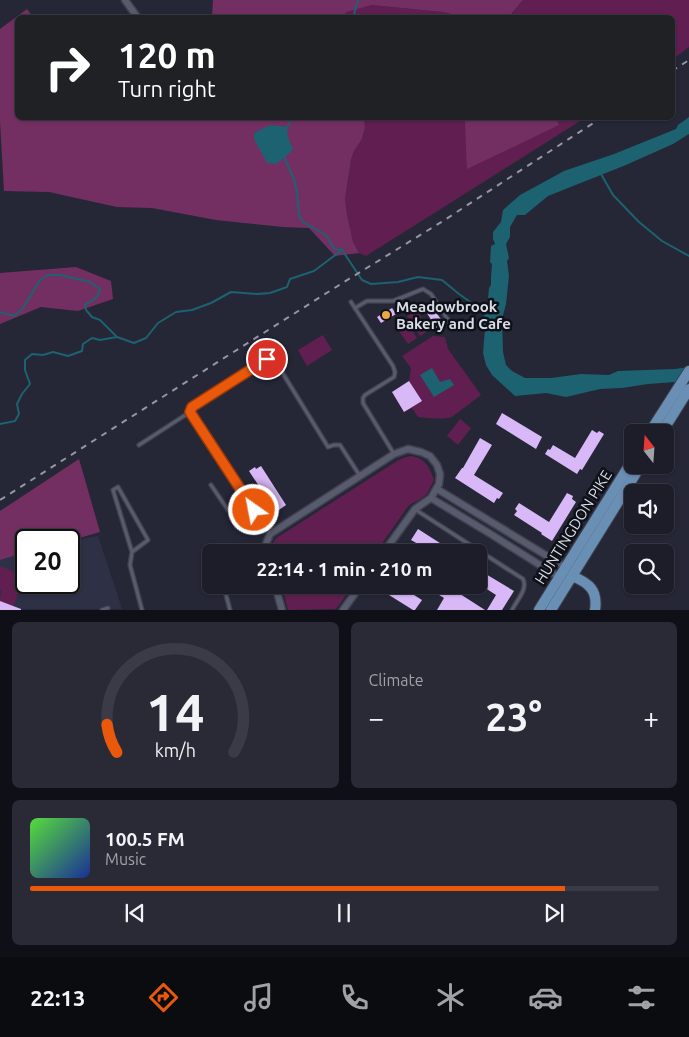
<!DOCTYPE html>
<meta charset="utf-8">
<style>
body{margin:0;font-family:Ubuntu,sans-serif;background:#292a35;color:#f1f3f6;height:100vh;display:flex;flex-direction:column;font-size:19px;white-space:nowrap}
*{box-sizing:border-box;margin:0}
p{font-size:16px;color:#a0a2a8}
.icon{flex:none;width:28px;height:28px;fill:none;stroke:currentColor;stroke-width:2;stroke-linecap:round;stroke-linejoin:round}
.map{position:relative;height:610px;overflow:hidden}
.side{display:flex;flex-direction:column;gap:12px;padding:12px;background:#0f1017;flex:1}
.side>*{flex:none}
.hud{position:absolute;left:15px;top:15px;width:660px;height:105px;border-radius:8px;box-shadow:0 1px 4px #0004,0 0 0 1px #3a3b46;background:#202124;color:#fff;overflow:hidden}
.needle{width:32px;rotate:343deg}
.fabs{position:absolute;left:624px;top:424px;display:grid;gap:10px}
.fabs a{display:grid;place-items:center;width:50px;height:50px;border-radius:8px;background:#1c1d29;box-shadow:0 1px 4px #0004,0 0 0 1px #3a3b46;font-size:25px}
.speed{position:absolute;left:15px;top:529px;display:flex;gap:10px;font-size:25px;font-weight:700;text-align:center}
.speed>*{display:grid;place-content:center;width:65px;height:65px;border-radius:50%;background:#1c1d29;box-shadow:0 1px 4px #0004,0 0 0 1px #3a3b46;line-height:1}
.speed .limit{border:2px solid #111;border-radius:8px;background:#fff;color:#111}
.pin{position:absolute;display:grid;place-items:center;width:42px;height:42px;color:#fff;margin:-21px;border:2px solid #fff;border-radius:50%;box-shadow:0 1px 5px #0007}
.me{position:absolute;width:55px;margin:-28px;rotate:327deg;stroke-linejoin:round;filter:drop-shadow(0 0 4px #0008)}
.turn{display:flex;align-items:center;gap:18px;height:105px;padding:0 20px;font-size:22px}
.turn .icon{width:65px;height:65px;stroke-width:2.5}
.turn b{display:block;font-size:35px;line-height:42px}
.big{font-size:38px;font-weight:700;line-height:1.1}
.side .card{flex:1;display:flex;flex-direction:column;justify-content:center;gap:8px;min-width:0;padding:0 18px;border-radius:8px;background:#292a35}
.side .dial{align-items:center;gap:0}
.dial svg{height:130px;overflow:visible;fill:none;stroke:#3a3b46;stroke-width:7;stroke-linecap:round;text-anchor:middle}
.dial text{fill:#f1f3f6;stroke:none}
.song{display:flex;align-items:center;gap:15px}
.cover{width:60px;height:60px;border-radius:8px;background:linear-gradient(135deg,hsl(110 70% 55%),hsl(230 70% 35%))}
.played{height:5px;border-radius:2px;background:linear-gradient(90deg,#ea580c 85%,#3a3b46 85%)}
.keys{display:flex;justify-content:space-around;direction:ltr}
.heat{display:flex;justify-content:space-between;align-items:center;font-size:28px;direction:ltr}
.side .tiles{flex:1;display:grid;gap:12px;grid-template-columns:1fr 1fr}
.card:last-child{grid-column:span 2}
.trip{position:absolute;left:202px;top:544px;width:285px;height:50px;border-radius:8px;background:#1c1d29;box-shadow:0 1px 4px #0004,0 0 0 1px #3a3b46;font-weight:700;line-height:50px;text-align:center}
.tabs{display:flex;height:80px;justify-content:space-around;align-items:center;background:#0b0c10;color:#a0a2a8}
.tabs .icon{width:35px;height:35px}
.tabs .active{color:#ea580c}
.tabs b{font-size:22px;color:#f1f3f6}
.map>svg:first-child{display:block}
.built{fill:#2e3146}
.green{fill:#611f51}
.forest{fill:#742f62}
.water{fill:#1c6270}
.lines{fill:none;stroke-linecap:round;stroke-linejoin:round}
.stream{stroke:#1c6270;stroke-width:2}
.building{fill:#d9b8f8}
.lane-casing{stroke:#3f414e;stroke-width:5.5}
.street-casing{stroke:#3f414e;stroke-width:9}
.primary-casing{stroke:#3f414e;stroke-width:12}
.lane{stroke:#585b6d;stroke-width:3}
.street{stroke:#585b6d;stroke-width:6}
.primary{stroke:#6a8fb4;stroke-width:10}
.rail{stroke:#9496a3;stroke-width:2;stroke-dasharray:6 6;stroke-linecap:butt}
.route-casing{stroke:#983908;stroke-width:12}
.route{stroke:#ea580c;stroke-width:9}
.poi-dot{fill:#f0a63f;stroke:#0f1118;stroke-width:2}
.labels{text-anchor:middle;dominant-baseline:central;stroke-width:5;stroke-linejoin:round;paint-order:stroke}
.poi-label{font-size:15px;font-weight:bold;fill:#dadce7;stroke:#0f1118;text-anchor:start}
.street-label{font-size:15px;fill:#dadce7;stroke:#0f1118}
</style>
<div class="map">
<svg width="689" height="610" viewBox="0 0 689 610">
<rect width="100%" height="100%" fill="#252737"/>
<polygon class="built" points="98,536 122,609 0,609 0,557 26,551 26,582 69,582 69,542"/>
<g class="green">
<polygon points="523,0 689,0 689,47 673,59 672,18 509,18"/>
<polygon points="370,5 443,12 459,16 460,18 342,18 347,12"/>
<polygon points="364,118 585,118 366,256 359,253 353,242 347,214 345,199 351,160 354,151 362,139 365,129"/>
<polygon points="417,310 429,330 420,336 407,316"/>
<polygon points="403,318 417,338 408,344 394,324"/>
<polygon points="323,335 332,350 307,366 298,350"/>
<path d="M433,336L445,337L448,349L481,395L452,417C440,420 429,418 418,417L412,408L404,412L392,392L409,381L411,368L402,356Z"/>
<polygon points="460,419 471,428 458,445 447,436"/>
<path d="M410,456C426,458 429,467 434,480L427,494L419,500L409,505L376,552H273C271,545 272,542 278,537L397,461L403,458Z"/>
<polygon points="0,566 25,576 13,606 0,601 0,597 2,591 0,590"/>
<polygon points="282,585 353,585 336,609 288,610"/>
</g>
<g class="forest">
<polygon points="213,0 523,0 509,17 459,17 459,16 443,12 371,5 347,12 342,17 212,17"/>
<polygon points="27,9 33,17 18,18 18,118 364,118 365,128 362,139 354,151 351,160 345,199 347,214 353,242 359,253 335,256 309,228 283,227 216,220 152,208 117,207 49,192 4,191 0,121 0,29"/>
<polygon points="466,118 556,118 559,125 467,169 465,123"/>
<polygon points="76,267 111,281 113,299 78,311 41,307 0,324 0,273"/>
<polygon points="79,459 100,532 69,541 26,540 26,552 0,560 0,511"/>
</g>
<g class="water">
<polygon points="689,117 689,134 673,144 626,165 548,196 525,215 517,215 510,227 510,237 506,244 509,258 507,261 509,276 506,304 502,319 503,352 506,365 512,371 525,378 551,378 581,374 609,375 618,371 675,369 689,367 689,381 648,384 622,388 600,389 566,397 546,393 515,396 492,375 486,365 483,353 485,329 483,323 484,315 487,309 489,288 491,285 491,277 492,264 490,262 491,246 495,244 493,239 493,232 501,222 503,210 520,195 564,171 614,154 676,129 678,125"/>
<polygon points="271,125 287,127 288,137 293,150 276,164 267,163 254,139 254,134 259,130"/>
<polygon points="432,368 440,382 450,379 454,385 434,397 420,375"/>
</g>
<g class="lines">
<g class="stream">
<polyline points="353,18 358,0"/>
<polyline points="287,127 292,118"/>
<polyline points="284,157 294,179 297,192 299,215 303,222 326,235 334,249 342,250"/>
<polyline points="601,174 613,195 639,222 662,241 689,256"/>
<polyline points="342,250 362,280 371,284 398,282 418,277 442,280 459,294 486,313"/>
<path d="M0,312L14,316L23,308L40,280L48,275H60L90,282L100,289C98,301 93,298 85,305L86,310L92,317L100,320L117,337L134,343L146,338L158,323L176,312L192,310L211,303L231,292L257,294L270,293L287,287L290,279L314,271L342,250"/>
<polyline points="0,424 15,421 19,414 17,404 22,394 30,384 25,370 25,360 32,354 43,355 53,352 68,356 82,351 83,344 92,338 100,340 117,337"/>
</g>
</g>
<g class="building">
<polygon points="430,303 444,324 437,329 423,307"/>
<polygon points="392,308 396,314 381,323 377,317"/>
<polygon points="409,381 422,401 404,412 392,392"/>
<polygon points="502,413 542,437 536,449 496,424"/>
<polygon points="592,430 597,433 599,431 604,434 582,470 580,469 577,474 545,454 548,449 550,450 553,445 575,458"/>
<polygon points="480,438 492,445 474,475 503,493 499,499 497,498 494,503 455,478 462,468 463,468"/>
<polygon points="261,466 286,505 276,512 249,471 255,467 256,469"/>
<polygon points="567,493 573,496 572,499 576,502 552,541 541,534 542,533 514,515 517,511 515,509 519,503 549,522"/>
<polygon points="418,529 454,552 432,552 411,540"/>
<polygon points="479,570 514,591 502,610 487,610 496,595 479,584"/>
<polygon points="373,585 398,585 422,600 415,610 413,610"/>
<polygon points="423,585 446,585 485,610 437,610 444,598"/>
<polygon points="0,601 21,609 21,610 0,610"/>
</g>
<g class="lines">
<g class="lane-casing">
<g id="lane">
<polyline points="351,302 393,366 395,372 394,377 365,395 363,398 363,403 394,454"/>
<polyline points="355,308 367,301 393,301 423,289 431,294 450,323"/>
<polyline points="190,412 270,533"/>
<polyline points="139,445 190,412 192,407 267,359 274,359 328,447 334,445 340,445 360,476"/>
<polyline points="211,485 228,510 247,498"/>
<path d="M416,510L523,579C528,589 517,600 512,610"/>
<polyline points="132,552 148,540 118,487 113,490 132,552 130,565 142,610"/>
<polyline points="225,591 230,610"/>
<polyline points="102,610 108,608"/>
</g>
</g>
<g class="street-casing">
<g id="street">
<polyline points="125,0 138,18"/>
<polyline points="437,489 567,568"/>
<polyline points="431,498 489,533 559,577 562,577"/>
<polyline points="267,552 266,544 270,534 394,454 408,449 421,452 430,456 437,465 440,474 439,484 431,498 415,509 384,552"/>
<polyline points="275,585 282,610"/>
<polyline points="343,610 361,585"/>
</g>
</g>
<g class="primary-casing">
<g id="primary">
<polyline points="650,432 689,371"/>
<polyline points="662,432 689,389"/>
<path d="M572,576C589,583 598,590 595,610"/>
<polyline points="539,610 632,461"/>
<polyline points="551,610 641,465"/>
</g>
</g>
<use href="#lane" class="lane"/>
<use href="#street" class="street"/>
<use href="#primary" class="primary"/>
<g class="rail">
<polyline points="672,71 689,60"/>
<polyline points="0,500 344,282 443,221 601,118"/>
</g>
</g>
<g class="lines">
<g class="route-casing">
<polyline id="route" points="254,510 190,412 192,407 267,359"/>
</g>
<use href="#route" class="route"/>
</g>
<circle class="poi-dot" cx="386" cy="315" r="5"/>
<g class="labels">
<g class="poi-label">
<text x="396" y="306">Meadowbrook<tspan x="396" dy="17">Bakery and Cafe</tspan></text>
</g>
<g class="street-label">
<text transform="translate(573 527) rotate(-58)">HUNTINGDON PIKE</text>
</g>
</g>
</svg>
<div class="fabs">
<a><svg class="needle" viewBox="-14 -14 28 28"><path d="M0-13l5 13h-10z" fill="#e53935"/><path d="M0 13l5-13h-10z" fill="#a0a2a8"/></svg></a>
<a><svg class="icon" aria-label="sound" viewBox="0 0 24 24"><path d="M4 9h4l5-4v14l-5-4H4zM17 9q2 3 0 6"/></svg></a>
<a><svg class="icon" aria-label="search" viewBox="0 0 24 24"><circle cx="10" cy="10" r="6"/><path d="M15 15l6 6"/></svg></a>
</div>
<div class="speed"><div class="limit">20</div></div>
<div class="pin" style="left:267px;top:359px;background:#d93025"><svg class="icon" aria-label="arrive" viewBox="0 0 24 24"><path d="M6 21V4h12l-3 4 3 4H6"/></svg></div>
<svg class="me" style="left:254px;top:510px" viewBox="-20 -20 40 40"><circle r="17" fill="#ea580c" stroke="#fff" stroke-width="3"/><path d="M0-11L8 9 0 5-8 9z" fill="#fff"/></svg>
<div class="trip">22:14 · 1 min · 210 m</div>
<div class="hud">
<div class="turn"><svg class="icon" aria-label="right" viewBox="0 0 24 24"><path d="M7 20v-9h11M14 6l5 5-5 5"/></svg><div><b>120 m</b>Turn right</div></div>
</div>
</div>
<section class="side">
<div class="tiles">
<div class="card dial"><svg viewBox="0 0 100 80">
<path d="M14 69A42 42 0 1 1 86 69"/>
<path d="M14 69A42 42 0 0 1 8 52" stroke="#ea580c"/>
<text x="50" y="56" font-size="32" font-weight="700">14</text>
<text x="50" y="72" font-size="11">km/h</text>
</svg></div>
<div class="card"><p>Climate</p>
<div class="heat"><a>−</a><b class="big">23°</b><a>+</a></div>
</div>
<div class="card">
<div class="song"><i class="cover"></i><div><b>100.5 FM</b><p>Music</p></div></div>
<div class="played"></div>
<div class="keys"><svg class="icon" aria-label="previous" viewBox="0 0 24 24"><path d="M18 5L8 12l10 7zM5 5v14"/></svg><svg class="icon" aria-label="pause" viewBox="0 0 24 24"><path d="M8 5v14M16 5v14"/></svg><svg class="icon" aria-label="next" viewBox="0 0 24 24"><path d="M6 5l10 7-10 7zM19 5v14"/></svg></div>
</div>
</div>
</section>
<nav class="tabs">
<b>22:13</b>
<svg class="icon active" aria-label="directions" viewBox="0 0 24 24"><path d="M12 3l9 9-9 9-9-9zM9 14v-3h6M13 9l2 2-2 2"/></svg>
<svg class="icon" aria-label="music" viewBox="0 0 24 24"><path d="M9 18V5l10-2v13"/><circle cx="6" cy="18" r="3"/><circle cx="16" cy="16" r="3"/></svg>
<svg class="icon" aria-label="phone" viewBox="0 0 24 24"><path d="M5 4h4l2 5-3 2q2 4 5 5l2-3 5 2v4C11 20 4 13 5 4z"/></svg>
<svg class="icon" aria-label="climate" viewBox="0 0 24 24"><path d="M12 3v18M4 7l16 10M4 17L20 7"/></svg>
<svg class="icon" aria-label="car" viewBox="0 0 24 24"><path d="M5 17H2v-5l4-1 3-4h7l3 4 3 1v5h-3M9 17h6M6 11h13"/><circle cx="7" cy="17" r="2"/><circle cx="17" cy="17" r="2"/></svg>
<svg class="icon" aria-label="filters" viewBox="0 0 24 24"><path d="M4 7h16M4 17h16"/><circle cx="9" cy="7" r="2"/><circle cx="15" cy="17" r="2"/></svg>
</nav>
